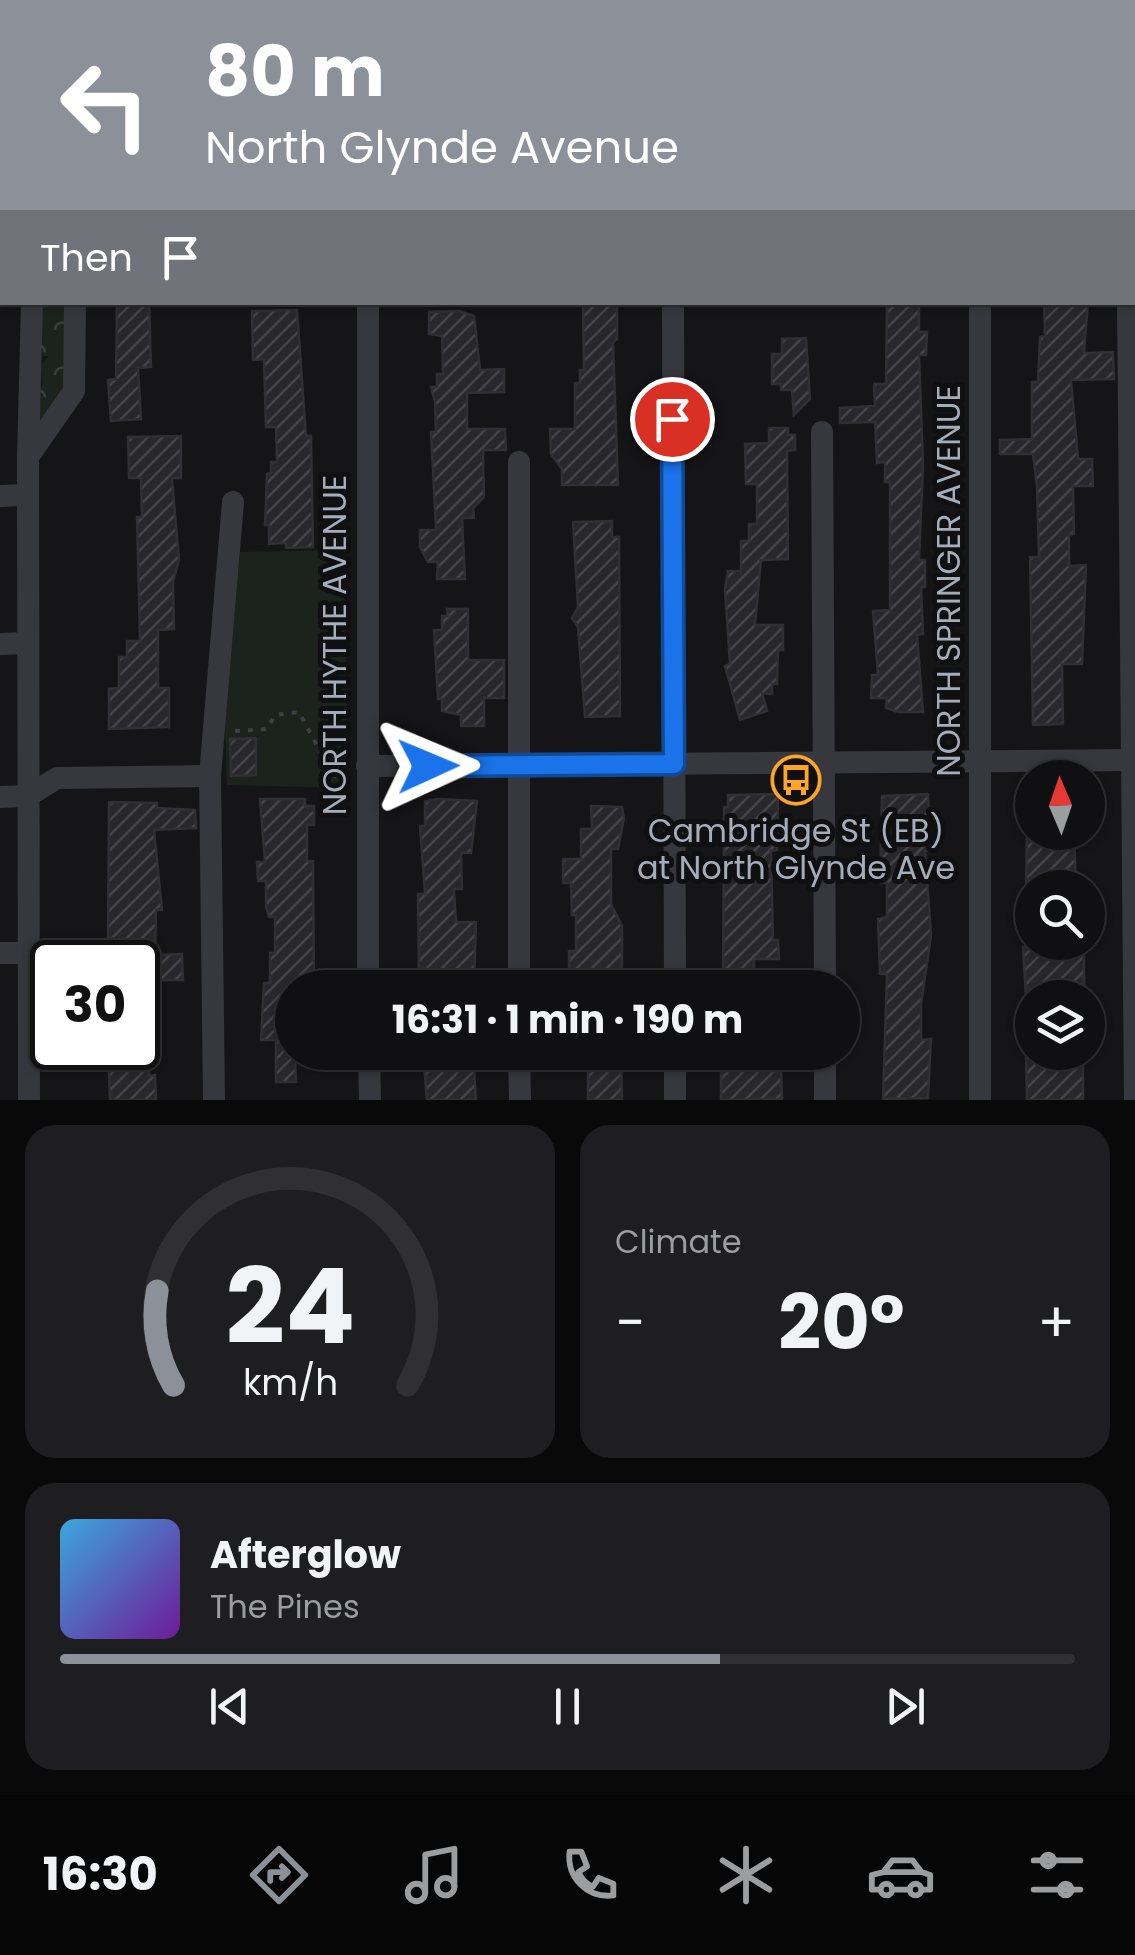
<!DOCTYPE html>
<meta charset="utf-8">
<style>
body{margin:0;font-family:Poppins,sans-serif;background:#1e1e20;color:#f1f3f6;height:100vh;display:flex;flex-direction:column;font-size:38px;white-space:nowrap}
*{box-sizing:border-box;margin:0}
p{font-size:32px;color:#9c9d9f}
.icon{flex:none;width:55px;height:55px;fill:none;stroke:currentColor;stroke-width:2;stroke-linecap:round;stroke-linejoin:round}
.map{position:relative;height:1100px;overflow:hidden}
.sheet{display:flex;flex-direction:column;gap:25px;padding:25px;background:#09090a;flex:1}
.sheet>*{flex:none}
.top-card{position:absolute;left:0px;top:0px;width:1135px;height:305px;box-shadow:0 2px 8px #0004,0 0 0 2px #303032;background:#8c9099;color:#fff;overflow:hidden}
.needle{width:65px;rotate:358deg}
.controls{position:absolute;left:1015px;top:760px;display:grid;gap:20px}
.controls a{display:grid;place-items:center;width:90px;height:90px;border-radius:50%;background:#101012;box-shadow:0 2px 8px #0004,0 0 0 2px #303032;font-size:50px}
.speed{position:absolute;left:30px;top:940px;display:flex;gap:20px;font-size:50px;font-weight:700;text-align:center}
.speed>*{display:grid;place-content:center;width:130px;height:130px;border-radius:50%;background:#101012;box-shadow:0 2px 8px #0004,0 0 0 2px #303032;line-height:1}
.speed .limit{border:5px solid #111;border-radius:15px;background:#fff;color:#111}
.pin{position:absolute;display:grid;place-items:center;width:85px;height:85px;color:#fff;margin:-42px;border:5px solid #fff;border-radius:50%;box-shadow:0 2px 10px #0007}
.me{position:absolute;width:110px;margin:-55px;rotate:89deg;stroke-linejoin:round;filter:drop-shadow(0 0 8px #0008)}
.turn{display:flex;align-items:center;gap:35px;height:210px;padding:0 40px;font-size:45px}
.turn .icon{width:130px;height:130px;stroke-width:2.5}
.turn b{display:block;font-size:70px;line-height:85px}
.then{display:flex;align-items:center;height:95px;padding:0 40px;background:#0003;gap:20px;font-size:38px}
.big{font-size:75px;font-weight:700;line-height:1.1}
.sheet .card{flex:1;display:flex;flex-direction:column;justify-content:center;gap:15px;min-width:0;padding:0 35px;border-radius:30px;background:#1e1e20}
.sheet .dial{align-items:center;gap:0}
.dial svg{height:260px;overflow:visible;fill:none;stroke:#303032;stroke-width:7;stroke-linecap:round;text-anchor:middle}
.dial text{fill:#f1f3f6;stroke:none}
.song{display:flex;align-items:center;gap:30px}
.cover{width:120px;height:120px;border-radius:15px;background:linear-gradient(135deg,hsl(200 70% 55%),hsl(280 70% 35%))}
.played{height:10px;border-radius:5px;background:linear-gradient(90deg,#8c9099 65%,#303032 65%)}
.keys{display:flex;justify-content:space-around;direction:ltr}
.heat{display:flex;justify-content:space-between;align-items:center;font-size:55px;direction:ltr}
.sheet .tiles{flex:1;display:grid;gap:25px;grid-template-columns:1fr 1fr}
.card:last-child{grid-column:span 2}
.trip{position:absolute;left:275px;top:970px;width:585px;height:100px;border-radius:50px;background:#101012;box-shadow:0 2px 8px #0004,0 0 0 2px #303032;font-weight:700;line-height:100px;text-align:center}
.dock{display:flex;height:160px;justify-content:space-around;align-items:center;background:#060607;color:#9c9d9f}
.dock .icon{width:70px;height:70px}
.dock .active{color:#8c9099}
.dock b{font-size:45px;color:#f1f3f6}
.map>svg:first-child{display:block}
.forest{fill:url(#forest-crowns)}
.park{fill:#1b231c}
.building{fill:url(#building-hatch);stroke:#2f2f34;stroke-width:2.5}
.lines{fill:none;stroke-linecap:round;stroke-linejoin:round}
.path{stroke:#3c3f44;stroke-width:4;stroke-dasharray:5 8;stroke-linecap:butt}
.minor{stroke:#36383d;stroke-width:22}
.route-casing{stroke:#114b97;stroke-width:25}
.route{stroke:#1a73e8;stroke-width:18}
.labels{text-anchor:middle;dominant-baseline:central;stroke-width:10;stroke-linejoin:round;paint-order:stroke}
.street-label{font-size:32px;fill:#a6adb9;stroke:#101013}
.poi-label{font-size:32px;fill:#a6adb9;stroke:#101013}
</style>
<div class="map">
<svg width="1135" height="1100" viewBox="0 0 1135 1100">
<defs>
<pattern id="forest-crowns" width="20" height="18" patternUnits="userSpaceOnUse" patternTransform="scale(2.5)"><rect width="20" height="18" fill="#1b231c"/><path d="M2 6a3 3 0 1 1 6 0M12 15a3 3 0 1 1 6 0" fill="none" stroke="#39403b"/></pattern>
<pattern id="building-hatch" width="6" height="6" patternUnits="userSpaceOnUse" patternTransform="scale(2.5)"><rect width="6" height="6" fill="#28282c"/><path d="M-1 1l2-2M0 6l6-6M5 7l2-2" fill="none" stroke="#444448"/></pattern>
</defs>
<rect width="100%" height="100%" fill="#151518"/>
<polygon class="forest" points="26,303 64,303 70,388 45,425 38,419 36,393 43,385 41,365 49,356 43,356 25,323"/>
<polygon class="park" points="344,550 348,788 227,785 225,727 240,552"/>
<g class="building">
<polygon points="117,302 149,302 151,367 138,368 141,419 111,421 108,380 116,379"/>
<polygon points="583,302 617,302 617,339 613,342 618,485 562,485 562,469 551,454 550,429 575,429 575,383 580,383 580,370 584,370"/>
<polygon points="887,302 919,302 919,332 927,332 926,355 919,355 923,465 919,560 925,560 925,587 921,587 923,634 917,635 923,712 898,712 886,708 887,698 871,698 872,675 878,675 873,611 890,610 890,482 885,482 885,462 877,463 875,422 840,423 840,408 875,406 874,384 886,384"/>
<polygon points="1044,302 1088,302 1084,353 1113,352 1114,379 1071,380 1078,459 1092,459 1093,486 1073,486 1074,534 1069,535 1069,566 1086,565 1082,664 1062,664 1063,724 1033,725 1030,557 1039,557 1037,487 1033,454 1000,454 1000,440 1032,439 1032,382 1038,382 1040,337 1045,336"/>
<polygon points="297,310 306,436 311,436 313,547 286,548 286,543 269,544 269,525 265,525 267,474 271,473 271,462 277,462 276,427 266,427 264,359 253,360 252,311"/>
<polygon points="459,311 474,316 480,370 504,369 504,392 467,393 467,429 505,429 506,450 483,450 484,497 473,508 474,518 462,518 465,579 437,579 438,562 428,562 420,547 420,530 436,530 431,432 436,432 435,402 431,387 437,387 437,374 443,374 442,336 429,334 429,312"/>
<polygon points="806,338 810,399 794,415 792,390 781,390 781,384 772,384 772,354 782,354 782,339"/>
<polygon points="769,428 788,428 788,435 795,435 795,450 787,451 788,559 761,560 755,625 783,625 783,650 778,650 777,684 772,684 772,694 762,693 767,711 740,720 725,666 730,664 725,589 728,571 741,571 741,541 749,541 749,524 757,524 757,484 746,484 745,444 769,443"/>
<polygon points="181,436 181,478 172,478 179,560 173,582 174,629 158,630 158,688 169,688 169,727 109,729 109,689 119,688 119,657 127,657 127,641 140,641 137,517 142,517 141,478 129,478 128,437"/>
<polygon points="612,521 612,537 619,537 620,716 585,717 578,627 572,618 578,607 573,522"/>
<polygon points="447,609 468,609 468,660 504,660 504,698 484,698 484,726 461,726 461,715 442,711 442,699 438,699 434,630 442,630 442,616 448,616"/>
<polygon points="256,738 256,775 231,776 230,739"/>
<polygon points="778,794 777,850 771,851 773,940 778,940 779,959 754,959 754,988 723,988 724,807 728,807 728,795"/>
<polygon points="928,794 930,851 925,851 931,936 921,1004 921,1040 931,1039 928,1098 883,1099 887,974 880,974 878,919 887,917 887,883 880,883 882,796"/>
<polygon points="260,799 305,799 305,806 314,806 314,825 307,825 307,861 313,861 314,988 292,988 296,1082 276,1082 276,1040 261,1040 264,983 270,983 270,953 275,953 275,917 269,917 266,907 266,881 258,881 257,862 265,862"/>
<polygon points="438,799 477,801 471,853 461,853 462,889 454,889 456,922 476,922 474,988 422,988 424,980 419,980 418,894 425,894 420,826 425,826 425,801"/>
<polygon points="109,802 157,803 157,808 195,810 196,828 154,830 162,910 156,910 155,955 182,954 183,980 155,980 155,1008 138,1009 138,962 132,962 132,947 113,948 113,938 108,938"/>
<polygon points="591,806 622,807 624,818 618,849 611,849 611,904 622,926 622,988 575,988 569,966 569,951 576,951 576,915 572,915 571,883 563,883 563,859 581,859 581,829 592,829"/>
<polygon points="1027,832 1074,832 1076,888 1026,888"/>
<polygon points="1071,946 1072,952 1084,952 1084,998 1026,998 1023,947"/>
<polygon points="108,1048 149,1048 149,1076 155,1075 156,1100 110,1100"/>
<polygon points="423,1052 473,1052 476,1100 427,1100"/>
<polygon points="575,1052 621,1052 622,1100 588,1100 588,1068 575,1069"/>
<polygon points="721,1052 768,1052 768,1071 781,1071 782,1099 721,1100"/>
<polygon points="1026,1052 1083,1052 1083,1100 1027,1100"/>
</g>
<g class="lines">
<g class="path">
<polyline points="57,2 58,0"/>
<polyline points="0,157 2,156"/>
<polyline points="235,731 267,729 275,715 299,712 333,775 345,782"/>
</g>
<g class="minor">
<polyline points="378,2 379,0"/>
<polyline points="513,2 516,0"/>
<polyline points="772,2 775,0"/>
<polyline points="1132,80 1135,78"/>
<polyline points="1132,272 1135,268"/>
<polyline points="368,302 368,988"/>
<polyline points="673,302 675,988"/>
<polyline points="980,302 980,1100"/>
<polyline points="1128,302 1135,1100"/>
<polyline points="822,432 825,988"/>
<polyline points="28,457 32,302"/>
<polyline points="519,462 519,988"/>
<polyline points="0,496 28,495"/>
<polyline points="0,644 28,643"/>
<polyline points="367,766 1135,760"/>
<polyline points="0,797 28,796 57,778 210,776"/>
<polyline points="0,953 29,953"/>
<polyline points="369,1052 370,1100"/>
<polyline points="519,1052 520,1100"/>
<polyline points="675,1052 675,1100"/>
<polyline points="825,1052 825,1100"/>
<polyline points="29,1100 28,457 74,391 75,302"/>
<polyline points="214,1100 210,776 233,502"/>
</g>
</g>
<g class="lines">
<g class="route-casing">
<polyline id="route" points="428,766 674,764 672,419"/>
</g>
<use href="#route" class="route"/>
</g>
<defs>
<g id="bus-ring" transform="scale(2.5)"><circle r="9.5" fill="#101013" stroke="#ffa526" stroke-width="1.5"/><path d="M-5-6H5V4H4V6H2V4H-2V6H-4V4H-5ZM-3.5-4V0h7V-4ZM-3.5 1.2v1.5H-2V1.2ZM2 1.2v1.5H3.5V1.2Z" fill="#ffa526"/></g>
</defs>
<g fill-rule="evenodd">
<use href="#bus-ring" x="796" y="780"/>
</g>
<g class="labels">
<g class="street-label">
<text transform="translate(948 581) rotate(-90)">NORTH SPRINGER AVENUE</text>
<text transform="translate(334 645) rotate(-90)">NORTH HYTHE AVENUE</text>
</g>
<g class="poi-label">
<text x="796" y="830">Cambridge St (EB)<tspan x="796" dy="37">at North Glynde Ave</tspan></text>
</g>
</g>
</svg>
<div class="controls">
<a><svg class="needle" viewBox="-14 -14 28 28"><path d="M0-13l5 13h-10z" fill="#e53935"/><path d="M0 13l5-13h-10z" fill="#9c9d9f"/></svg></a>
<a><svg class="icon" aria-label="search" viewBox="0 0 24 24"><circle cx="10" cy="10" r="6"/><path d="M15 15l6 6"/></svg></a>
<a><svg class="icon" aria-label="layers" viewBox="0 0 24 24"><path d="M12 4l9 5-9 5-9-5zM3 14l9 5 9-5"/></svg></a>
</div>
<div class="speed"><div class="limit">30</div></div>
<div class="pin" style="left:672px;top:419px;background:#d93025"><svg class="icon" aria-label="arrive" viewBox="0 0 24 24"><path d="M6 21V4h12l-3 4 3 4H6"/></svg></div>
<svg class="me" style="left:428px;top:766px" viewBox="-20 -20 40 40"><path d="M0-17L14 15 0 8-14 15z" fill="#1a73e8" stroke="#fff" stroke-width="4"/></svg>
<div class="trip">16:31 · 1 min · 190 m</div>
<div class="top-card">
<div class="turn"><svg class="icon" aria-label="left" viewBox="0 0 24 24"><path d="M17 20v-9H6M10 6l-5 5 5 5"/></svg><div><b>80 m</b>North Glynde Avenue</div></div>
<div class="then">Then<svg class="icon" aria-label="arrive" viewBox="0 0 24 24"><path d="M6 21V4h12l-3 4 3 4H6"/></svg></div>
</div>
</div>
<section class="sheet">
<div class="tiles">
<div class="card dial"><svg viewBox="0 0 100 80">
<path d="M14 69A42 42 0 1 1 86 69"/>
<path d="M14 69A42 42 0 0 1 9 40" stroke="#8c9099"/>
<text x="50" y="56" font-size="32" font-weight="700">24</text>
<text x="50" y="72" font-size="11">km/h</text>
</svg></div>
<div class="card"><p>Climate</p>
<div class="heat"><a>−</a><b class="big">20°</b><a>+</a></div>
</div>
<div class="card">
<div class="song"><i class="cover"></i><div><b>Afterglow</b><p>The Pines</p></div></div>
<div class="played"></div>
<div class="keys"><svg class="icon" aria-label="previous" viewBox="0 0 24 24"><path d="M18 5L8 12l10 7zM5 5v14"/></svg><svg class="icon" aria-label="pause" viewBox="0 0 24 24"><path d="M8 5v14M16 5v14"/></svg><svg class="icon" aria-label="next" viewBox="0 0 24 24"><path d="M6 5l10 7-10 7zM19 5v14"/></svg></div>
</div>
</div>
</section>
<nav class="dock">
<b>16:30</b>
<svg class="icon active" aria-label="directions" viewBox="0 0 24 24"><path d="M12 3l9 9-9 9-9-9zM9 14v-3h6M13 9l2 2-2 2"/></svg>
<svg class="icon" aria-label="music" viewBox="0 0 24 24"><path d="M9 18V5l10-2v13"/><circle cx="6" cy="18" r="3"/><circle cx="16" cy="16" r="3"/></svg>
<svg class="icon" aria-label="phone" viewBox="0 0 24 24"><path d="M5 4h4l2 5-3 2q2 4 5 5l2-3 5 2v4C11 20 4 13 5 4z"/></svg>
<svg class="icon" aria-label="climate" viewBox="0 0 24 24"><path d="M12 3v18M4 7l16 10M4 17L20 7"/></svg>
<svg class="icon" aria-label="car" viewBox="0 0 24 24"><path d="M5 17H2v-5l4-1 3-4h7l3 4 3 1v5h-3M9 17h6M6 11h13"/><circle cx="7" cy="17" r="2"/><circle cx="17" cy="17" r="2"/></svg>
<svg class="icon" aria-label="filters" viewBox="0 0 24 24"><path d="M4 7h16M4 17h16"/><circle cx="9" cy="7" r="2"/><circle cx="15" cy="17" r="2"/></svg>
</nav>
